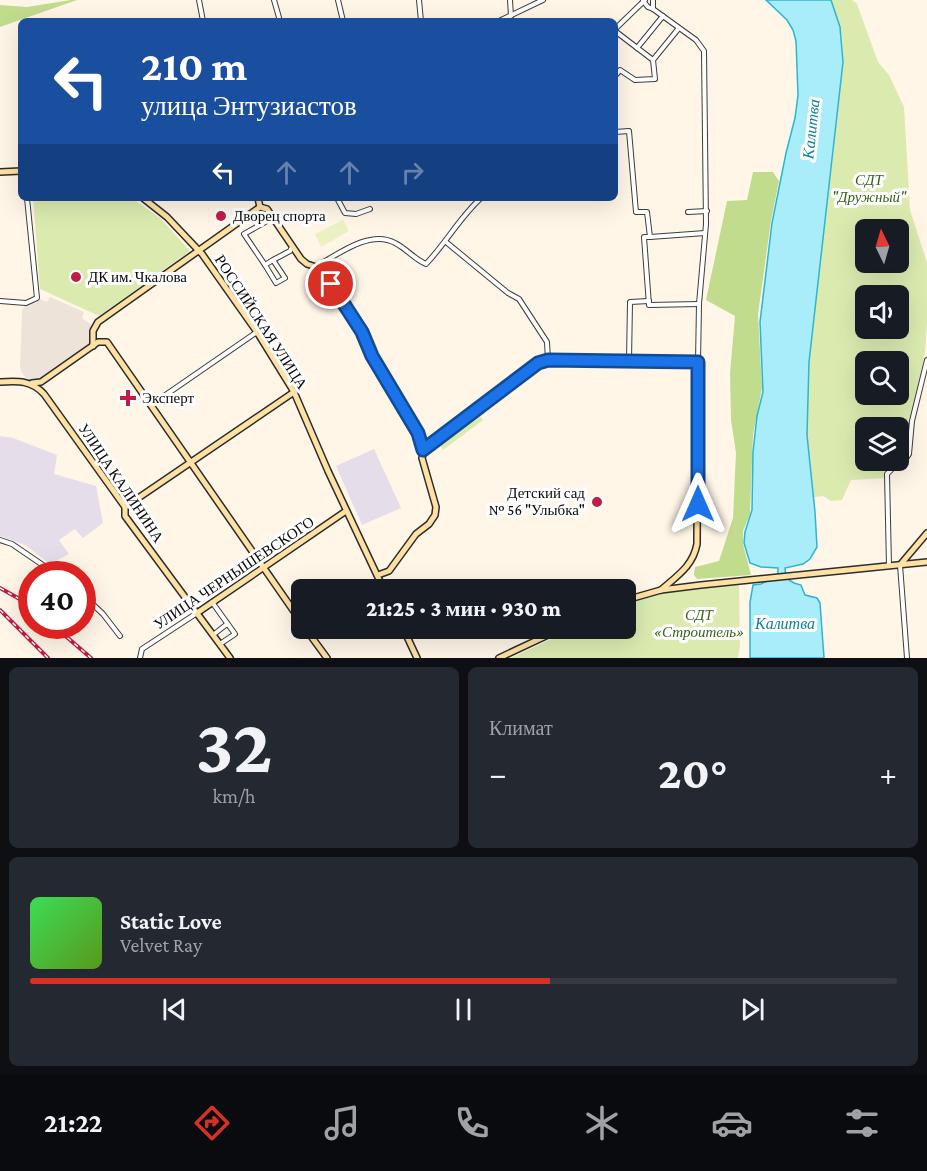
<!DOCTYPE html>
<html lang="ru">
<meta charset="utf-8">
<style>
body{margin:0;font-family:"Crimson Pro",serif;background:#242831;color:#f1f3f6;height:100vh;display:flex;flex-direction:column;font-size:22px;white-space:nowrap}
*{box-sizing:border-box;margin:0}
p{font-size:20px;color:#9ea1a6}
.icon{flex:none;width:33px;height:33px;fill:none;stroke:currentColor;stroke-width:2;stroke-linecap:round;stroke-linejoin:round}
.map{position:relative;height:658px;overflow:hidden}
.drawer{display:flex;flex-direction:column;gap:9px;padding:9px;background:#0d0f14;flex:1}
.drawer>*{flex:none}
.banner{position:absolute;left:18px;top:18px;width:600px;height:183px;border-radius:9px;box-shadow:0 6px 24px #0002;background:#1a4fa0;color:#fff;overflow:hidden}
.needle{width:39px;rotate:355deg}
.buttons{position:absolute;left:855px;top:219px;display:grid;gap:12px}
.buttons a{display:grid;place-items:center;width:54px;height:54px;border-radius:9px;background:#171b24;box-shadow:0 6px 24px #0002;font-size:30px}
.speed{position:absolute;left:18px;top:561px;display:flex;gap:12px;font-size:30px;font-weight:700;text-align:center}
.speed>*{display:grid;place-content:center;width:78px;height:78px;border-radius:50%;background:#171b24;box-shadow:0 6px 24px #0002;line-height:1}
.speed .limit{border:9px solid #d22;background:#fff;color:#111}
.pin{position:absolute;display:grid;place-items:center;width:51px;height:51px;color:#fff;margin:-26px;border:3px solid #fff;border-radius:50%;box-shadow:0 2px 6px #0007}
.me{position:absolute;width:66px;margin:-33px;rotate:0deg;stroke-linejoin:round;filter:drop-shadow(0 0 4px #0008)}
.turn{display:flex;align-items:center;gap:21px;height:126px;padding:0 24px;font-size:27px}
.turn .icon{width:78px;height:78px;stroke-width:2.5}
.turn b{display:block;font-size:42px;line-height:51px}
.lanes{display:flex;align-items:center;height:57px;padding:0 24px;background:#0003;justify-content:center;gap:30px;direction:ltr}
.lanes .off{opacity:.35}
.big{font-size:45px;font-weight:800;line-height:1.1}
.drawer .tile{flex:1;display:flex;flex-direction:column;justify-content:center;gap:9px;min-width:0;padding:0 21px;border-radius:9px;background:#242831}
.drawer .dial{align-items:center;gap:0}
.dial b{font-size:78px;line-height:1}
.song{display:flex;align-items:center;gap:18px}
.cover{width:72px;height:72px;border-radius:9px;background:linear-gradient(135deg,hsl(130 70% 55%),hsl(90 70% 35%))}
.played{height:6px;border-radius:3px;background:linear-gradient(90deg,#d93025 60%,#363941 60%)}
.keys{display:flex;justify-content:space-around;direction:ltr}
.heat{display:flex;justify-content:space-between;align-items:center;font-size:33px;direction:ltr}
.drawer .tiles{flex:1;display:grid;gap:9px;grid-template-columns:1fr 1fr}
.tile:last-child{grid-column:span 2}
.trip{position:absolute;left:291px;top:579px;width:345px;height:60px;border-radius:9px;background:#171b24;box-shadow:0 6px 24px #0002;font-weight:800;line-height:60px;text-align:center}
.tab-bar{display:flex;height:96px;justify-content:space-around;align-items:center;background:#090b0e;color:#9ea1a6}
.tab-bar .icon{width:42px;height:42px}
.tab-bar .current{color:#d93025}
.tab-bar b{font-size:27px;color:#f1f3f6}
.map>svg:first-child{display:block}
.industrial{fill:#e6ddea}
.green{fill:#dbebb0;fill-rule:evenodd}
.forest{fill:#c2dc8e}
.pitch{fill:#ebf1c2}
.plaza{fill:#eee3d8}
.water{fill:#a9ecfa;stroke:#2cb5d4;stroke-width:1.5}
.lines{fill:none;stroke-linecap:round;stroke-linejoin:round}
.street-casing{stroke:#3d3d3d;stroke-width:6}
.secondary-casing{stroke:#2c2c2c;stroke-width:8}
.street{stroke:#fff;stroke-width:4}
.secondary{stroke:#ffe1a3;stroke-width:5}
.rail-casing{stroke:#c11c46;stroke-width:4}
.rail{stroke:#fff;stroke-width:1.5;stroke-dasharray:4.5;stroke-linecap:butt}
.route-casing{stroke:#114b97;stroke-width:15}
.route{stroke:#1a73e8;stroke-width:10}
.poi-dot{fill:#c11c46;stroke:#fff;stroke-width:2}
.labels{text-anchor:middle;dominant-baseline:central;stroke-width:6;stroke-linejoin:round;paint-order:stroke}
.park-label{font-size:15px;font-style:italic;fill:#386418;stroke:#fff}
.poi-label{font-size:15px;fill:#0a0a0a;stroke:#fff;text-anchor:start}
.street-label{font-size:15px;fill:#0a0a0a;stroke:#fff}
.water-label{font-size:16px;font-style:italic;fill:#0e80a1;stroke:#fff}
</style>
<div class="map">
<svg width="927" height="658" viewBox="0 0 927 658">
<rect width="100%" height="100%" fill="#fff6e8"/>
<g class="industrial">
<polygon points="0,436 13,438 57,455 54,474 96,486 103,523 83,538 75,529 59,540 69,554 50,564 25,545 0,536"/>
<polygon points="374,449 401,508 362,525 336,466"/>
</g>
<g class="green">
<path d="M830,0H852L857,4L878,62L889,75L904,107L910,210L927,263V324L925,353L907,435L905,459L887,478L851,480L842,500L831,501L823,496L808,498L805,467V376L811,341L812,286L830,184L843,61L842,36ZM866,230H898V262H866ZM866,296H898V328H866ZM866,362H898V394H866ZM866,428H898V460H866Z"/>
<polygon points="33,198 132,198 161,219 190,251 99,316 40,289"/>
<polygon points="476,415 480,416 483,420 443,450 440,445 441,441"/>
<path d="M739,585L740,646L738,658H511L573,629L626,628V604C661,589 702,588 739,585Z"/>
</g>
<g class="forest">
<polygon points="71,0 77,0 0,27 0,5 27,7"/>
<polygon points="753,172 773,172 779,181 771,221 758,314 762,388 753,435 750,514 743,531 743,544 751,575 697,579 694,575 695,567 719,561 733,518 736,453 731,420 730,373 735,316 706,300 727,201 747,200"/>
</g>
<polygon class="pitch" points="343,220 349,231 321,247 315,234"/>
<polygon class="plaza" points="50,297 84,312 82,318 97,329 93,346 41,382 32,383 23,375 20,368 22,311 26,303 37,298 47,302"/>
<polygon class="water" points="766,0 831,0 840,27 843,62 809,362 807,435 815,512 817,547 810,559 803,564 785,568 786,578 794,583 801,585 805,595 817,598 820,603 824,658 750,658 750,602 753,585 761,584 778,575 778,568 761,567 750,563 744,543 745,532 752,510 753,452 757,416 763,392 760,322 772,223 786,153 795,118 798,95 796,41 793,30 787,20"/>
<g class="lines">
<g class="street-casing">
<g id="street">
<polyline points="199,0 203,21"/>
<polyline points="274,0 280,21"/>
<polyline points="338,0 343,21"/>
<polyline points="419,0 421,21"/>
<polyline points="510,0 511,16"/>
<polyline points="653,0 653,9 696,40 704,51 706,224 699,304 698,362"/>
<polyline points="643,1 648,7 653,9"/>
<polyline points="499,21 543,0"/>
<polyline points="615,29 645,0"/>
<polyline points="615,31 653,60 655,79 635,80 620,70 615,76"/>
<polyline points="637,48 663,16"/>
<polyline points="653,60 679,28"/>
<polyline points="615,132 629,131 636,212 647,212 650,237 644,237 649,305 699,304"/>
<polyline points="337,198 345,213 356,214 370,209"/>
<polyline points="688,212 707,211"/>
<polyline points="650,237 705,233"/>
<polyline points="446,242 508,293 519,299 547,342 548,360"/>
<polyline points="273,260 265,265 276,283 285,278 273,260 290,251 292,247"/>
<polyline points="265,265 244,234 267,221"/>
<path d="M317,266C338,254 371,229 395,243C407,249 414,259 426,264C446,243 460,217 481,198"/>
<polyline points="0,301 26,303 37,298 27,198"/>
<polyline points="629,361 630,302 649,301"/>
<polyline points="151,405 257,332"/>
<polyline points="0,540 12,544 56,574"/>
<polyline points="900,565 907,658"/>
<polyline points="889,566 887,474 894,467 903,463 909,454 912,421 927,360"/>
<polyline points="82,594 103,614 120,636"/>
<polyline points="212,602 235,634 220,644"/>
<polyline points="213,635 227,624"/>
<polyline points="140,658 142,649 197,613"/>
</g>
</g>
<g class="secondary-casing">
<g id="secondary">
<polyline points="0,172 21,171"/>
<polyline points="143,198 167,217 202,254 257,332 294,392 328,471 384,590"/>
<polyline points="258,198 260,207 267,209 301,259 307,264 322,269 361,332 372,356 418,433 424,450 422,458 436,507 435,515 429,524 416,534 389,571 378,575"/>
<polyline points="93,346 93,331 98,322 260,207"/>
<path d="M0,382C18,381 31,380 44,394L125,507V516L230,658"/>
<polyline points="32,383 41,382 98,342 107,342 302,623"/>
<path d="M424,450L538,363L548,360L698,362L697,544C693,566 677,576 661,590"/>
<polyline points="125,507 294,392"/>
<polyline points="900,565 927,533"/>
<polyline points="626,600 661,590 701,585 927,562"/>
<polyline points="197,613 346,511"/>
<polyline points="305,628 327,658"/>
<polyline points="403,628 417,658"/>
<polyline points="499,658 563,628"/>
</g>
</g>
<use href="#street" class="street"/>
<use href="#secondary" class="secondary"/>
<g class="rail-casing">
<g id="rail">
<polyline points="0,588 32,606"/>
<polyline points="0,610 48,658"/>
<polyline points="54,626 91,658"/>
</g>
</g>
<use href="#rail" class="rail"/>
</g>
<g class="lines">
<g class="route-casing">
<polyline id="route" points="331,284 362,332 372,356 418,433 423,450 538,363 548,360 698,362 698,504"/>
</g>
<use href="#route" class="route"/>
</g>
<g class="poi-dot">
<circle cx="221" cy="216" r="6"/>
<circle cx="76" cy="277" r="6"/>
<path d="M125 389h6v6h6v6h-6v6h-6v-6h-6v-6h6z"/>
<circle cx="597" cy="502" r="6"/>
</g>
<g class="labels">
<g class="park-label">
<text x="869" y="180">СДТ<tspan x="869" dy="17">"Дружный"</tspan></text>
<text x="699" y="615">СДТ<tspan x="699" dy="17">«Строитель»</tspan></text>
</g>
<g class="poi-label">
<text x="233" y="216">Дворец спорта</text>
<text x="88" y="277">ДК им. Чкалова</text>
<text x="142" y="398">Эксперт</text>
<text x="585" y="493" text-anchor="end">Детский сад<tspan x="585" dy="17">№ 56 "Улыбка"</tspan></text>
</g>
<g class="street-label">
<text transform="translate(261 322) rotate(57)">РОССИЙСКАЯ УЛИЦА</text>
<text transform="translate(121 483) rotate(56)">УЛИЦА КАЛИНИНА</text>
<text transform="translate(234 573) rotate(-34)">УЛИЦА ЧЕРНЫШЕВСКОГО</text>
</g>
<g class="water-label">
<text transform="translate(811 129) rotate(-84)">Калитва</text>
<text x="785" y="623">Калитва</text>
</g>
</g>
</svg>
<div class="buttons">
<a><svg class="needle" viewBox="-14 -14 28 28"><path d="M0-13l5 13h-10z" fill="#e53935"/><path d="M0 13l5-13h-10z" fill="#9ea1a6"/></svg></a>
<a><svg class="icon" aria-label="sound" viewBox="0 0 24 24"><path d="M4 9h4l5-4v14l-5-4H4zM17 9q2 3 0 6"/></svg></a>
<a><svg class="icon" aria-label="search" viewBox="0 0 24 24"><circle cx="10" cy="10" r="6"/><path d="M15 15l6 6"/></svg></a>
<a><svg class="icon" aria-label="layers" viewBox="0 0 24 24"><path d="M12 4l9 5-9 5-9-5zM3 14l9 5 9-5"/></svg></a>
</div>
<div class="speed"><div class="limit">40</div></div>
<div class="pin" style="left:331px;top:284px;background:#d93025"><svg class="icon" aria-label="arrive" viewBox="0 0 24 24"><path d="M6 21V4h12l-3 4 3 4H6"/></svg></div>
<svg class="me" style="left:698px;top:504px" viewBox="-20 -20 40 40"><path d="M0-17L14 15 0 8-14 15z" fill="#1a73e8" stroke="#fff" stroke-width="4"/></svg>
<div class="trip">21:25 · 3 мин · 930 m</div>
<div class="banner">
<div class="turn"><svg class="icon" aria-label="left" viewBox="0 0 24 24"><path d="M17 20v-9H6M10 6l-5 5 5 5"/></svg><div><b>210 m</b>улица Энтузиастов</div></div>
<div class="lanes"><svg class="icon" aria-label="left" viewBox="0 0 24 24"><path d="M17 20v-9H6M10 6l-5 5 5 5"/></svg><svg class="icon off" aria-label="ahead" viewBox="0 0 24 24"><path d="M12 20V5M6 11l6-6 6 6"/></svg><svg class="icon off" aria-label="ahead" viewBox="0 0 24 24"><path d="M12 20V5M6 11l6-6 6 6"/></svg><svg class="icon off" aria-label="right" viewBox="0 0 24 24"><path d="M7 20v-9h11M14 6l5 5-5 5"/></svg></div>
</div>
</div>
<section class="drawer">
<div class="tiles">
<div class="tile dial"><b>32</b><p>km/h</p></div>
<div class="tile"><p>Климат</p>
<div class="heat"><a>−</a><b class="big">20°</b><a>+</a></div>
</div>
<div class="tile">
<div class="song"><i class="cover"></i><div><b>Static Love</b><p>Velvet Ray</p></div></div>
<div class="played"></div>
<div class="keys"><svg class="icon" aria-label="previous" viewBox="0 0 24 24"><path d="M18 5L8 12l10 7zM5 5v14"/></svg><svg class="icon" aria-label="pause" viewBox="0 0 24 24"><path d="M8 5v14M16 5v14"/></svg><svg class="icon" aria-label="next" viewBox="0 0 24 24"><path d="M6 5l10 7-10 7zM19 5v14"/></svg></div>
</div>
</div>
</section>
<nav class="tab-bar">
<b>21:22</b>
<svg class="icon current" aria-label="directions" viewBox="0 0 24 24"><path d="M12 3l9 9-9 9-9-9zM9 14v-3h6M13 9l2 2-2 2"/></svg>
<svg class="icon" aria-label="music" viewBox="0 0 24 24"><path d="M9 18V5l10-2v13"/><circle cx="6" cy="18" r="3"/><circle cx="16" cy="16" r="3"/></svg>
<svg class="icon" aria-label="phone" viewBox="0 0 24 24"><path d="M5 4h4l2 5-3 2q2 4 5 5l2-3 5 2v4C11 20 4 13 5 4z"/></svg>
<svg class="icon" aria-label="climate" viewBox="0 0 24 24"><path d="M12 3v18M4 7l16 10M4 17L20 7"/></svg>
<svg class="icon" aria-label="car" viewBox="0 0 24 24"><path d="M5 17H2v-5l4-1 3-4h7l3 4 3 1v5h-3M9 17h6M6 11h13"/><circle cx="7" cy="17" r="2"/><circle cx="17" cy="17" r="2"/></svg>
<svg class="icon" aria-label="filters" viewBox="0 0 24 24"><path d="M4 7h16M4 17h16"/><circle cx="9" cy="7" r="2"/><circle cx="15" cy="17" r="2"/></svg>
</nav>
